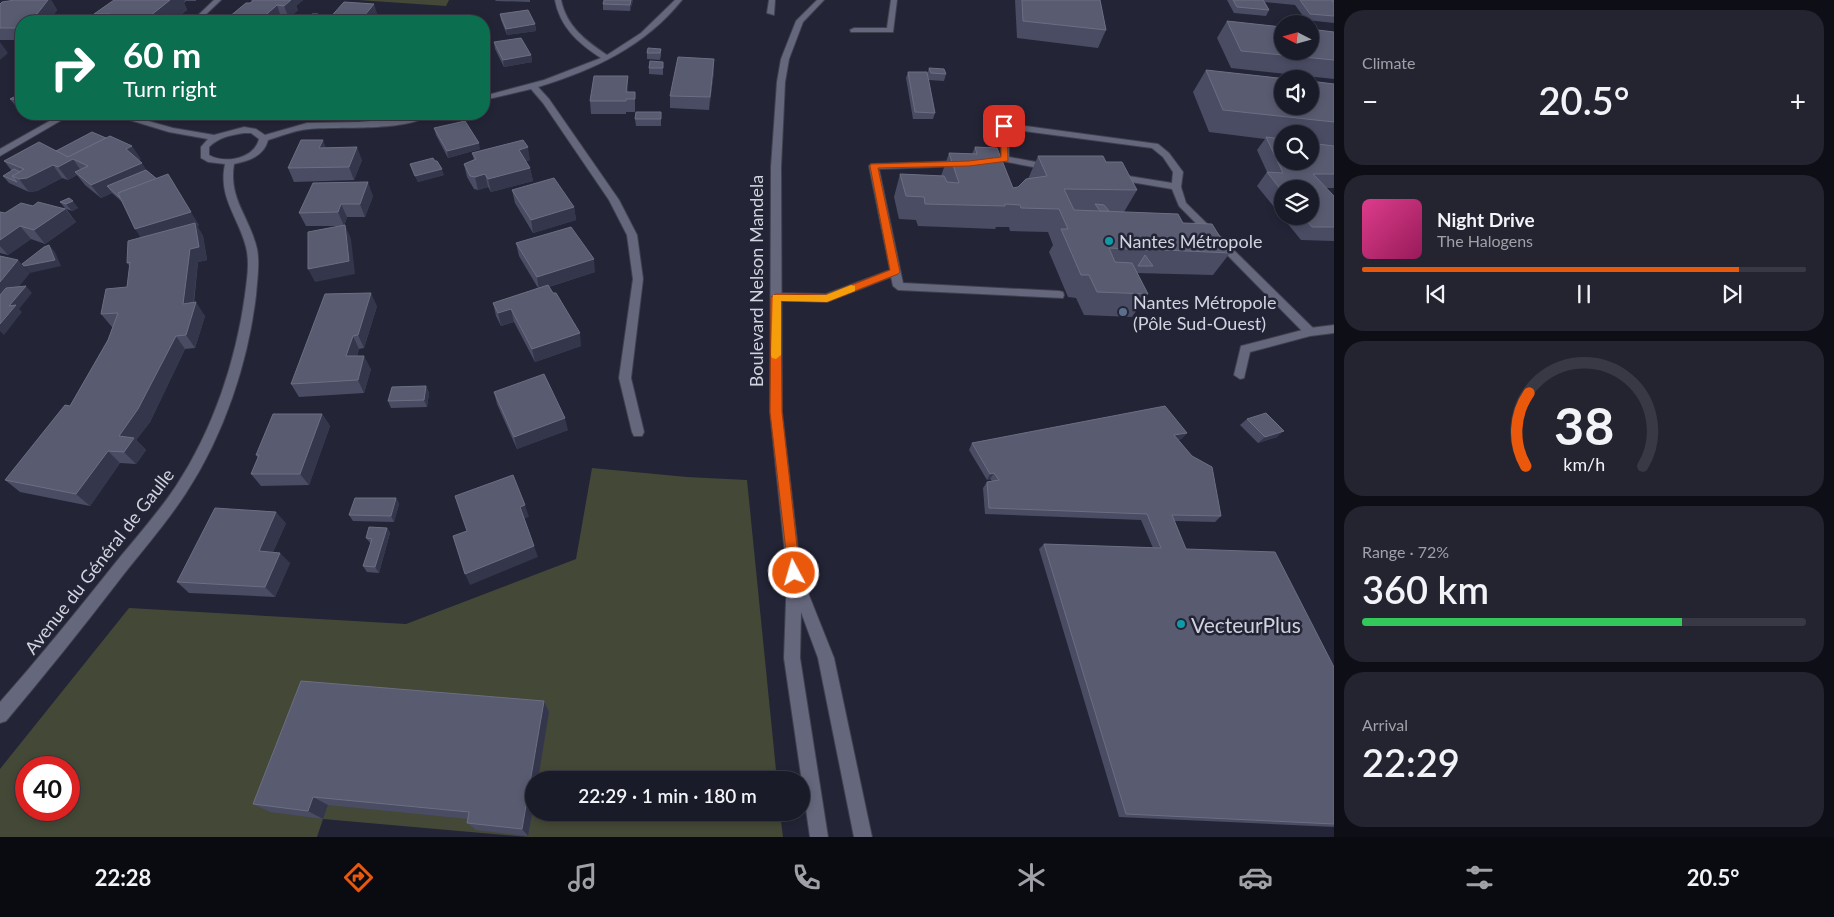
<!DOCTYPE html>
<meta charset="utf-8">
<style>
body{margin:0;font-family:Lato,sans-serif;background:#232430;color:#f1f3f6;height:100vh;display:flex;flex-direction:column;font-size:19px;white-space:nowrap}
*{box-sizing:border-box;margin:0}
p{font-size:16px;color:#9fa1a8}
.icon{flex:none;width:28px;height:28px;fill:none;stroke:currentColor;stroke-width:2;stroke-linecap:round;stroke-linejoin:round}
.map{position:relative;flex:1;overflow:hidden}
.side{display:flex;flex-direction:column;gap:10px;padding:10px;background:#0e0f16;width:500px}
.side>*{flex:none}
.top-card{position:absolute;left:15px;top:15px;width:475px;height:105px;border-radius:20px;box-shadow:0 2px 8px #0003,0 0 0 1px #383945;background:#0b6e4f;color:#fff;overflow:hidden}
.needle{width:32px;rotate:276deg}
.buttons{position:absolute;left:1274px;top:15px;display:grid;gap:10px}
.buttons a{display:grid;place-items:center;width:45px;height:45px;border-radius:50%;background:#1a1b28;box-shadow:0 2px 8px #0003,0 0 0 1px #383945;font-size:25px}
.speed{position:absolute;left:15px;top:756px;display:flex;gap:10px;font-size:25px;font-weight:700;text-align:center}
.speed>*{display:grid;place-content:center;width:65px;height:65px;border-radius:50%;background:#1a1b28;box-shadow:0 2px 8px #0003,0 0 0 1px #383945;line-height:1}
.speed .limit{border:8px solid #d22;background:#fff;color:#111}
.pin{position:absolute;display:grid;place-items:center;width:42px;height:42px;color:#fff;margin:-21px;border-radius:10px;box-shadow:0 2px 8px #0006}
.me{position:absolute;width:55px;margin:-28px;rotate:354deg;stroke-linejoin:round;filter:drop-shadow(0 0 4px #0008)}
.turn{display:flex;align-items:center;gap:18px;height:105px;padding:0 25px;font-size:22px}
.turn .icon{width:65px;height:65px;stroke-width:2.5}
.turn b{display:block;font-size:35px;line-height:42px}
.big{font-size:38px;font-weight:600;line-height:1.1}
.side .tile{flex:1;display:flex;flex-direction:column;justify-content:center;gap:8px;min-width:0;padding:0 18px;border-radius:20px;background:#232430}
.side .dial{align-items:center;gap:0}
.dial svg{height:130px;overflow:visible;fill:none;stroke:#383945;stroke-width:7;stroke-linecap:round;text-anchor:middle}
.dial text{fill:#f1f3f6;stroke:none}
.song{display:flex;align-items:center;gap:15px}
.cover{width:60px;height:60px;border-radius:8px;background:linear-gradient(135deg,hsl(330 70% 55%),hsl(330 70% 35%))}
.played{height:5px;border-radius:2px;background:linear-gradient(90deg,#ea580c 85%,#383945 85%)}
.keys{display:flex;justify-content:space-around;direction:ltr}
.heat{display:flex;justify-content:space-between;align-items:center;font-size:28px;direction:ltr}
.charge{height:8px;border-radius:4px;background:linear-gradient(90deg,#34c759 72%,#383945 0)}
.trip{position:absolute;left:525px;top:771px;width:285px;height:50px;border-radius:25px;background:#1a1b28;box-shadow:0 2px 8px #0003,0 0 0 1px #383945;font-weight:600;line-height:50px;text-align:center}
.dock{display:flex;height:80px;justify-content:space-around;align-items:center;background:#0a0b10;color:#9fa1a8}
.dock .icon{width:35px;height:35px}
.dock .active{color:#ea580c}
.dock b{font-size:22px;color:#f1f3f6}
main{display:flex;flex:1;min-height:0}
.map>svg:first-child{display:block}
.green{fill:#444836;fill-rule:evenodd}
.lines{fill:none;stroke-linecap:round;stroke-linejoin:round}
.service-casing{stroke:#40404f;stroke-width:2}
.minor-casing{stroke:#40404f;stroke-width:2}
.tertiary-casing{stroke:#40404f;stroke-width:2}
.service{fill:#65677c;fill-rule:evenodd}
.minor{fill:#65677c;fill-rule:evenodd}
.tertiary{fill:#65677c;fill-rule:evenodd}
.wall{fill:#4a4c64;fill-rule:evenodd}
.shaded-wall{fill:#34364c}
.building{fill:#595b71;stroke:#6c6e83}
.route{fill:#ea580c;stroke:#983908}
.slow{fill:#f59e0b}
.culture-dot{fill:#0f9aa8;stroke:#232436;stroke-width:2}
.service-dot{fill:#5c6f8a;stroke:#232436;stroke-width:2}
.labels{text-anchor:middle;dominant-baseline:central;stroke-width:5;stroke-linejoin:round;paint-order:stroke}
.poi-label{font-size:18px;fill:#d2d3df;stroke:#232436;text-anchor:start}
.street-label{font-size:18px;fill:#d2d3df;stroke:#232436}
.near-poi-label{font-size:21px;fill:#d2d3df;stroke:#232436;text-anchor:start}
</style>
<main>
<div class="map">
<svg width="1334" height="837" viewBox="0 0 1334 837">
<rect width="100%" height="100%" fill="#232436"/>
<g class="green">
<polygon points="358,0 449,0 446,6"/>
<path d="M592,468L687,477L747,480L777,780H534V812L780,813L783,837H528L323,819L317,837H0V769L129,608L406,624L576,559ZM26,768H69V810H26Z"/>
</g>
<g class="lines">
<g class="service-casing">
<g id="service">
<polygon points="769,0 775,0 774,15 767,13"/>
<polygon points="891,0 897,0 893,32 851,32 850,30 854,28 887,28"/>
<polygon points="1004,123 1158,144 1169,153 1183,172 1181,187 1186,203 1314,329 1316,332 1314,335 1306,335 1179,206 1172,189 1113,179 1111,177 1116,174 1172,183 1173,172 1163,157 1152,148 1008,129 1009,157 1052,165 1052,169 1049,170 1002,161 1000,126"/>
<polygon points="963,161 968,164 966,166 879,169 903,283 1059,291 1063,292 1064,295 1063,298 898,290 893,286 891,277 827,302 772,300 771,297 772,294 776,293 826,294 890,270 869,166 871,164"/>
</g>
</g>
<g class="minor-casing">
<g id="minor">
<polygon points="214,0 221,0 199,21 192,21"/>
<path d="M555,0H561C567,27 585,40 607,55L641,33L675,0H682C645,46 594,70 538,87L549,99L619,200L637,235L643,279L631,378L644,432L642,436H634L632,432L619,378L633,279L627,235L609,200L543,103L531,89L484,100V96L544,80L601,58C578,43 560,27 555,0Z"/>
<polygon points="62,114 72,114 0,156 0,149"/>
<path d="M110,114H123L173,128L214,135L244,127L256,129L265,135L307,123L360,122L407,118L419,114H431C409,132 338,126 309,129C296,130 281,136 268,140C264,156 249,161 234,164C228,199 250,217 257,249C260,264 257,280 256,295C248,363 224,435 186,493C166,524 140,553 117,583C81,630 44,676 6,721L0,723V702C37,660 73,616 108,572C131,543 156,516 176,486C213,430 236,361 245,295C247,279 250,263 246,247C238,216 218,198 225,164L208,162L201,158V147L208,139L169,132ZM244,133H251L259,139C254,159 225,164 209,155V147C219,137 231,135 244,133Z"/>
<polygon points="1334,325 1334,333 1310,336 1250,352 1244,378 1240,379 1234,375 1241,346 1310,328"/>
</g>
</g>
<g class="tertiary-casing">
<polygon id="tertiary" points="817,0 824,0 803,22 789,59 785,82 781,167 782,412 801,575 834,658 872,837 854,837 818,658 801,612 800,658 828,837 810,837 784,658 787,573 770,412 771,167 777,82 781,59 796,21"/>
</g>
<use href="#service" class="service"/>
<use href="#minor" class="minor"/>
<use href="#tertiary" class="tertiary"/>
</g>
<g class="wall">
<polygon points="51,0 57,10 49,21 21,21 21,40 0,40 0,4"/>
<polygon points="114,0 196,0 196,1 186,1 184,3 187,10 173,21 98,21 94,14"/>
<polygon points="251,0 303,0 296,6 298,10 289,18 229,17 252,2"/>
<polygon points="495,0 530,0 530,2 496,1"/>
<polygon points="633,0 630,11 603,10 603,4"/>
<polygon points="1015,0 1100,0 1106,30 1098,48 1017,38"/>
<polygon points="1227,0 1334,0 1334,23 1306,20 1295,5 1265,2 1269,10 1266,16 1234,13"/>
<polygon points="500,14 535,24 536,31 507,35 501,20"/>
<polygon points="1227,21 1334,32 1334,79 1231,68 1217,38"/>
<polygon points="494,42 531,55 532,62 504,67 495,49"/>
<polygon points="661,49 661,55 660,60 647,59 647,53"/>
<polygon points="663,62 663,75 649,74 649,68"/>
<polygon points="929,68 946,74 944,81 929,80 927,74"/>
<path d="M1206,70L1334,84V188H1326L1334,196V241L1301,240L1257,186L1267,172L1257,150L1265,139L1209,132L1193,92ZM1282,134H1310V161H1282ZM1282,189L1310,216H1282Z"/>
<polygon points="714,71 709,110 670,108 670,96"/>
<polygon points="908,72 935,113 933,119 913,119 906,78"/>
<polygon points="628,88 628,92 635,92 635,112 626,112 626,114 591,114 590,101"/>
<polygon points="21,91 21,107 15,105 10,99 16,96 15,94"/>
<polygon points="661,112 661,126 636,126 635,119"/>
<polygon points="434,128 480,149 448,158 436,135"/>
<polygon points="975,147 1013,188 1018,187 1028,179 1038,156 1106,162 1137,190 1124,212 1183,223 1230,253 1213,275 1136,273 1148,294 1132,317 1084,315 1076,298 1068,297 1049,252 1053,245 1048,232 1010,231 1009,227 996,227 995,229 918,226 916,220 899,219 894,197 900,174 941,176 949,153 972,154"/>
<polygon points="326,148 362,160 354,180 294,182 288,168"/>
<polygon points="56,151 141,159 138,160 146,170 199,225 197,226 203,236 207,260 198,262 194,303 205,316 195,348 185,349 150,422 136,440 146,450 136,464 120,463 90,506 20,492 5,480 70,406 108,340 113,327 112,327 101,314 127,287 130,266 127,263 141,238 122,202 112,193 101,198 85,185 77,175 68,180 62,178 37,191 29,192 9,183 3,176 12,171 4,161"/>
<polygon points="472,153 530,160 526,161 530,168 533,181 491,192 488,187 478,190 474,189 467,177 464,164 474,160"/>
<polygon points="410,164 444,175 418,182"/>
<polygon points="512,190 574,207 576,220 533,233 515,203"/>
<polygon points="373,196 365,217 347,217 344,226 306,226 299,213"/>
<polygon points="69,198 78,208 72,211 66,209 76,222 45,244 31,239 8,255 0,253 0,212 5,213 33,206 65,208 60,202"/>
<polygon points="516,243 595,272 549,287 581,346 535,362 514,322 501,326 496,316 493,303 538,288 519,256"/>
<polygon points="377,306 364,348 359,349 357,356 371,369 364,393 299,397 291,384"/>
<polygon points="426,386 429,393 427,407 391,408 388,401"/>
<polygon points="494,392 568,430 517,449 497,404"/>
<polygon points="322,414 330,426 309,485 261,486 251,474 258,458 256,455"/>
<polygon points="1247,419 1277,437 1258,443 1240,425"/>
<polygon points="1187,433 1181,439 1178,440 1221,516 1215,522 1174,521 1186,549 1334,667 1334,827 1119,817 1039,549 1044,544 1153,548 1141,520 985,514 983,488 987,482 992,481 990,479 987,480 969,450 972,443"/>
<polygon points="396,498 399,504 394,522 353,521 349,515"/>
<polygon points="286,523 273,552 290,563 275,597 189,593 177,582"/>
<polygon points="387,528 390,533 379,573 367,572 363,566 371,544 366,538"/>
<polygon points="544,701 549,712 534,780 534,804 528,836 476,830 467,823 468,819 328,805 323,819 270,812 253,804"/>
</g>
<g class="shaded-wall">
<polygon points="46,0 51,0 57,10 49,21 23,21"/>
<polygon points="170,0 185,0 184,3 187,10 173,21 153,21 150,16"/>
<polygon points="288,0 303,0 296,6 298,10 289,18 284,6"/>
<polygon points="631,0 633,0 630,11 630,5"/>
<polygon points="374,4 378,16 374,21 360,21"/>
<polygon points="277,5 281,17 277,21 259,21"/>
<polygon points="318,14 320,20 320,21 310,21"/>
<polygon points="134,17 136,21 129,21"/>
<polygon points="21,23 21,36 15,28"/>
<polygon points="535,24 536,31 507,35 506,29"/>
<polygon points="0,42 8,53 0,60"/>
<polygon points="531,55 532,62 504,67 503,60"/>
<polygon points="714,59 714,71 709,110 710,97"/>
<polygon points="628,76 628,88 627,99 626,92"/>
<polygon points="323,140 328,153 319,148"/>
<polygon points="479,143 480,149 448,158 447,151"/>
<polygon points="132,146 141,159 134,162 126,149"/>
<polygon points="357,147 362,160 354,180 349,167"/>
<polygon points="528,147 530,160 522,163 519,150"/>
<polygon points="73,159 82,172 75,172 77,175 68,180 58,167"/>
<polygon points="142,163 150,176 107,186 112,193 101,198 91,185"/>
<polygon points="53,165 62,178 37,191 29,192 19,179"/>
<polygon points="530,168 533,181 491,192 488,179"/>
<polygon points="442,169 444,175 418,182 415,176"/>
<polygon points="485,174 488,187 478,190 475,177"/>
<polygon points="368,182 373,196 365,217 360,204"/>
<polygon points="73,201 78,208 72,211 66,204"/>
<polygon points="341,204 347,217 344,226 338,212"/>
<polygon points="574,207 576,220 533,233 531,220"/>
<polygon points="65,209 76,222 45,244 34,230"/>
<polygon points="191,212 199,225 197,226 203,236 207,260 198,262 192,314 196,302 205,316 195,348 186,335 183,304 190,249 144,242 135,229"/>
<polygon points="345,225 351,239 355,274 315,282 308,269"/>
<polygon points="20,226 31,239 8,255 0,246 0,240"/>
<polygon points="49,245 55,252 61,266 30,273 24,266"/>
<polygon points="594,259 595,272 539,290 537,277"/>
<polygon points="18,260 30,273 5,304 0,299 0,282"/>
<polygon points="26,286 32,293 19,309 22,312 4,335 0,331 0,324 9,306"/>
<polygon points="371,293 377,306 364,348 358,335"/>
<polygon points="511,309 514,322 501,326 498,313"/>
<polygon points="580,333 581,346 535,362 532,349"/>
<polygon points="176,336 185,349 150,422 136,440 146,450 136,464 124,452 119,436"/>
<polygon points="353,336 359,349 353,369 346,356"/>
<polygon points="364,356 371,369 364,393 358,380"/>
<polygon points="426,386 429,393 427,407 424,400"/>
<polygon points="322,414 330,426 309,485 300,474"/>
<polygon points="565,418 568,430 517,449 514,437"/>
<polygon points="1284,431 1277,437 1258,443 1265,437"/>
<polygon points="1187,433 1181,439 1168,442 1174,435"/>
<polygon points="108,451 120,463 90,506 76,494"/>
<polygon points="994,473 990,479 987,480 990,474"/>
<polygon points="396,498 399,504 394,522 391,516"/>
<polygon points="525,505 529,517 523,519 520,507"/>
<polygon points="276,512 286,523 269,561 259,551"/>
<polygon points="387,528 390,533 379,573 375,567"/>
<polygon points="534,546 538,557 470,585 465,574"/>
<polygon points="280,553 290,563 275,597 265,587"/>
<polygon points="544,701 549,712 538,780 534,780 534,804 528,836 522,829"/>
<polygon points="313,797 328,805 323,819 308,811"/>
</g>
<g class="building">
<polygon points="15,0 48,0 37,14 32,15 23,21 21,21 21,23 15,28 0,28 0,4 2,2"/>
<polygon points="114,0 170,0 150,16 134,17 129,21 102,21 110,14 94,14"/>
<polygon points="254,0 291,0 284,6 277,5 259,21 217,21 223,16 229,17 246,3 250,3"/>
<polygon points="604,0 631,0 630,5 603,4"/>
<polygon points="1022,0 1100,0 1106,30 1023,21"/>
<polygon points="1233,0 1263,0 1269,10 1237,7"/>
<polygon points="1300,0 1334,0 1334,2 1332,1 1334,4 1334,16 1310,14"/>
<polygon points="344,2 374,4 360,21 327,21"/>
<polygon points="528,10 535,24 506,29 500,14"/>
<polygon points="312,14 318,14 310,21 304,21"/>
<polygon points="1227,21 1282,27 1282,51 1310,51 1310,29 1334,32 1334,60 1241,51"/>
<polygon points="521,38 531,55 503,60 494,42"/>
<polygon points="648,48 661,49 660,53 647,53"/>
<polygon points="678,57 714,59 710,97 670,96"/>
<polygon points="650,61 663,62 663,68 649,68"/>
<polygon points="929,68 944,69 946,74 931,73"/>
<polygon points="1206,70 1287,79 1282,79 1282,106 1310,106 1310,81 1334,84 1334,122 1223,110"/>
<polygon points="908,72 927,72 935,113 915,112"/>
<polygon points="594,76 628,76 626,92 635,92 635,99 626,99 626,101 590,101"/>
<polygon points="21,91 21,96 15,94"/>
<polygon points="16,96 19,100 10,99"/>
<polygon points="636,112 661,112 661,119 635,119"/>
<polygon points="465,121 479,143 447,151 434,128"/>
<polygon points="92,132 106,138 68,157 56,151"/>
<polygon points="110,136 132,146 126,149 142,163 91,185 75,172 88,166 73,159 58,167 53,165 27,178 19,179 12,176 24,169 4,161 39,142 68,157"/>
<polygon points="1266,137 1282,139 1282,161 1310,161 1310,143 1334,146 1334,174 1313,174 1334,196 1334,227 1312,227 1303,216 1310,216 1310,189 1282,189 1282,191 1267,172 1283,173"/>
<polygon points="301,140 323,140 319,148 357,147 349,167 288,168"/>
<polygon points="523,140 528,147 519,150 530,168 488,179 485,174 475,177 470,176 464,164 476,159 472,153"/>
<polygon points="975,147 997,148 1013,188 1018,187 1026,179 1047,176 1038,156 1103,156 1106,162 1122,162 1137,190 1064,189 1074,210 1178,214 1183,223 1212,224 1230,253 1164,250 1153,238 1143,239 1148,250 1109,248 1115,262 1132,263 1148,294 1097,292 1089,275 1081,275 1061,229 1068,229 1059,209 1021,208 1020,205 1005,204 1005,206 925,204 924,197 906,196 900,174 944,176 947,182 959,183 949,153 977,154"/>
<polygon points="433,158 435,161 437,161 442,169 415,176 410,164"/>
<polygon points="14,169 20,172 12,176 17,182 3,176"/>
<polygon points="146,170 157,179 118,193 120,198 107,186"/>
<polygon points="168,174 191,212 135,229 118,193"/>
<polygon points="554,178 574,207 531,220 512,190"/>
<polygon points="368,182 360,204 341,204 338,212 299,213 313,183"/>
<polygon points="69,198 73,201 66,204 60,202"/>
<polygon points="38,202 65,209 34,230 20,226 0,240 0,212 5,213 21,203 33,206"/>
<polygon points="1095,204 1104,205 1109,211 1100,211"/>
<polygon points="195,223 199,247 190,249 183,304 196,302 186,335 176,336 138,409 119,436 134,438 124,452 108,451 76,494 5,480 65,405 70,406 108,340 118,313 101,314 106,289 127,287 130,262 127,263 128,241"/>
<polygon points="345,225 349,261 308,269 308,232"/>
<polygon points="571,227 594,259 537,277 516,243"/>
<polygon points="49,245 55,260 24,266 22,264 44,247"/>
<polygon points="1145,255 1153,266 1138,266"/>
<polygon points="0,256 18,260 0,282"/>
<polygon points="548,285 553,293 556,293 580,333 532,349 511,309 498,313 493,303"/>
<polygon points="26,286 9,306 16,305 0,324 0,295 6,288"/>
<polygon points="371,293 358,335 353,336 346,356 364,356 358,380 291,384 325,294"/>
<polygon points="544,374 565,418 514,437 494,392"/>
<polygon points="426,386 424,400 388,401 392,387"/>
<polygon points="1165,406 1187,433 1174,435 1192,456 1212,467 1221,516 1172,515 1186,549 1275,552 1334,667 1334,824 1126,814 1044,544 1161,548 1147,514 989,508 987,482 999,480 994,473 990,474 972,443"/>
<polygon points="1266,413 1284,431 1265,437 1247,419"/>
<polygon points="273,414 322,414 300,474 251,474 259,455 256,455"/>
<polygon points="513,475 525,505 520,507 534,546 465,574 453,536 467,531 455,496"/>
<polygon points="355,498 396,498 391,516 349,515"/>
<polygon points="215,508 276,512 259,551 280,553 265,587 177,582"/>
<polygon points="369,527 387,528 375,567 363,566 372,539 366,538"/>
<polygon points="301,681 544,701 522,829 467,823 469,812 313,797 308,811 253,804"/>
</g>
<polygon class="route" points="1001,124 1007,126 1008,161 969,166 878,168 900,272 898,274 827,302 781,301 782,412 800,573 798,577 794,579 789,577 770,412 771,297 776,294 826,295 890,270 870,166 871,164 969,161 1001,157"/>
<polygon class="slow" points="851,285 855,286 855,291 827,302 781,301 781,355 776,359 772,358 771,355 773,295 826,295"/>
<g class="culture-dot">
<circle cx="1109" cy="241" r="5"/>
<circle cx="1181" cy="624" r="5"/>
</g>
<circle class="service-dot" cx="1123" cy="312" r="5"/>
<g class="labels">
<g class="poi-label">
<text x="1119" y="241">Nantes Métropole</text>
<text x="1133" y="302">Nantes Métropole<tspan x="1133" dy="21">(Pôle Sud-Ouest)</tspan></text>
</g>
<g class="street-label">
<text transform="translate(756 281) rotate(-90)">Boulevard Nelson Mandela</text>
<text transform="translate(99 561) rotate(-52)">Avenue du Général de Gaulle</text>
</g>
<g class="near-poi-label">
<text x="1191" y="624">VecteurPlus</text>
</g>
</g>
</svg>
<div class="buttons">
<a><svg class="needle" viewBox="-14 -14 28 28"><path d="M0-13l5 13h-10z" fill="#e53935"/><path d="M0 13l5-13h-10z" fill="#9fa1a8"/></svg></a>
<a><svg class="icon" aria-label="sound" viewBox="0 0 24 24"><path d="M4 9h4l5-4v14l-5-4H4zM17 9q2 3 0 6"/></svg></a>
<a><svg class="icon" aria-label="search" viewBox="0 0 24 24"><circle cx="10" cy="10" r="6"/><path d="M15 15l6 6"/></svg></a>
<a><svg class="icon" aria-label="layers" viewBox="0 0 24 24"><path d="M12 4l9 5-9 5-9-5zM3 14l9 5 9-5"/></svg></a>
</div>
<div class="speed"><div class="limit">40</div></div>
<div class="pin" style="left:1004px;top:126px;background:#d93025"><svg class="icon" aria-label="arrive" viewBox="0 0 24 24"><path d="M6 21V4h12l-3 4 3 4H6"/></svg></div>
<svg class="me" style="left:794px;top:573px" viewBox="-20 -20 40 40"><circle r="17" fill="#ea580c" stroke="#fff" stroke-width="3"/><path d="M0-11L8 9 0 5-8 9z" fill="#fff"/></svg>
<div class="trip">22:29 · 1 min · 180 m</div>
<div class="top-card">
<div class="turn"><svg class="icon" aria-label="right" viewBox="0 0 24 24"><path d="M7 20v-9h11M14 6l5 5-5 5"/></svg><div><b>60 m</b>Turn right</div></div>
</div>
</div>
<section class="side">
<div class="tile"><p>Climate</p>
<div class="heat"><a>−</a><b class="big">20.5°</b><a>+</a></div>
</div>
<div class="tile">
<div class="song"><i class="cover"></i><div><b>Night Drive</b><p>The Halogens</p></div></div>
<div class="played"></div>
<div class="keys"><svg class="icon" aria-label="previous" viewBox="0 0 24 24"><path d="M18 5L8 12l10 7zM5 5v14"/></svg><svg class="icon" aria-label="pause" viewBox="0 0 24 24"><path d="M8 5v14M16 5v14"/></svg><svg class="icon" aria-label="next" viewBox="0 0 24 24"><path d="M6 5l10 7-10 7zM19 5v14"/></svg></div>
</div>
<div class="tile dial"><svg viewBox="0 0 100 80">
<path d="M14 69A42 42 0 1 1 86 69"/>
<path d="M14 69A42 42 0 0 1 16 24" stroke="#ea580c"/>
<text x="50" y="56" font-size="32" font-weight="700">38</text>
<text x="50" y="72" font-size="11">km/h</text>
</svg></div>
<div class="tile"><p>Range · 72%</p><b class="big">360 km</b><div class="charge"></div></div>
<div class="tile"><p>Arrival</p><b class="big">22:29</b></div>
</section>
</main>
<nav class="dock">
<b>22:28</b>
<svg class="icon active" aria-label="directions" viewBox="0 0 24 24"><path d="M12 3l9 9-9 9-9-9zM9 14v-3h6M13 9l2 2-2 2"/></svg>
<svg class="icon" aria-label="music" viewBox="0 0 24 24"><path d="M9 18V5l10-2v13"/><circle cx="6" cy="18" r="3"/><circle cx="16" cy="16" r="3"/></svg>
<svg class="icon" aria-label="phone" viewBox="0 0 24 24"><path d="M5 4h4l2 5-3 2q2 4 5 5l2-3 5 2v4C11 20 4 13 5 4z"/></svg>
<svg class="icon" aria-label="climate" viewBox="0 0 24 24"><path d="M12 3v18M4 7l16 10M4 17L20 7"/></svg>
<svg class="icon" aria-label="car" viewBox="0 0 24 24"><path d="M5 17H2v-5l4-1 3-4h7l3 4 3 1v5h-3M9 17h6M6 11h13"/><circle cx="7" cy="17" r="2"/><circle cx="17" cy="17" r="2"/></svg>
<svg class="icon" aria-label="filters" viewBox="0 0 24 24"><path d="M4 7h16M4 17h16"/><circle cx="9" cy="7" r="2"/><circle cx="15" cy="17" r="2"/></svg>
<b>20.5°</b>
</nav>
